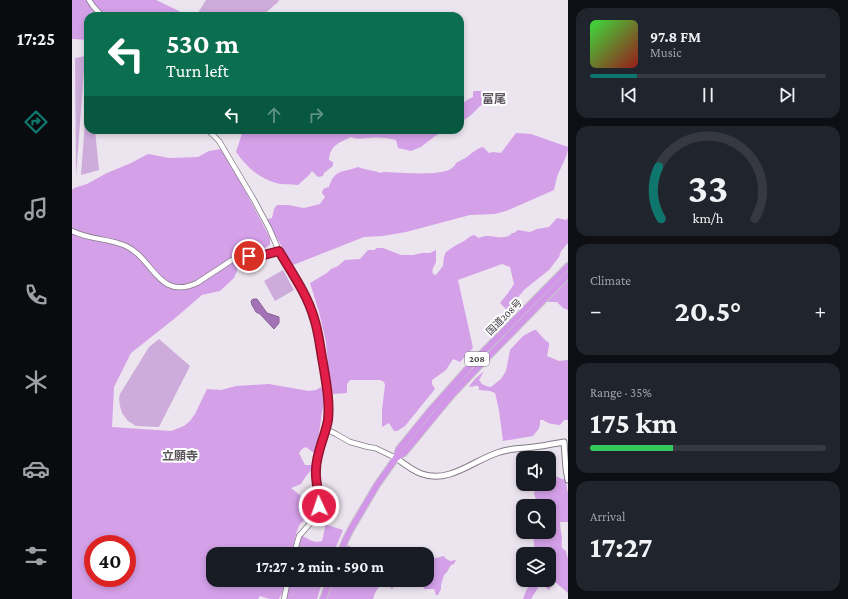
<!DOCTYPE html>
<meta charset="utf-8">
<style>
body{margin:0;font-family:"Crimson Pro","Noto Sans JP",serif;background:#20242c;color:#f1f3f6;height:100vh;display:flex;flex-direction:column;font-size:15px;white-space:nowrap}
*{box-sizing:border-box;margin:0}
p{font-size:13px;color:#9ea1a6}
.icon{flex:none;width:22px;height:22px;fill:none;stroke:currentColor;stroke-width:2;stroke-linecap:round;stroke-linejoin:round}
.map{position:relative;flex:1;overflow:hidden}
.details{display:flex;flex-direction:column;gap:8px;padding:8px;background:#0d0f14;width:280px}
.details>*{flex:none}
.top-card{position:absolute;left:12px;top:12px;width:380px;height:122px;border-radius:12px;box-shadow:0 2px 6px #0003;background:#0b6e4f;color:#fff;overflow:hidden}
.buttons{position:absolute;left:444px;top:451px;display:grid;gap:8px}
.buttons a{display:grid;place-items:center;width:40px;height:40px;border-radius:8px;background:#171b24;box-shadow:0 2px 6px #0003;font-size:20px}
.speed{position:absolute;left:12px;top:535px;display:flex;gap:8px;font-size:20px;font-weight:700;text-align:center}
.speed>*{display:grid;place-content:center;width:52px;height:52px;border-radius:50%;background:#171b24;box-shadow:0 2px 6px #0003;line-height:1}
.speed .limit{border:6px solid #d22;background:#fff;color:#111}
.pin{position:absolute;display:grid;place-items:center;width:34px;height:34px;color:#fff;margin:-17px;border:2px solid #fff;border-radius:50%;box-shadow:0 1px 4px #0007}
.me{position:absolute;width:44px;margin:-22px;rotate:357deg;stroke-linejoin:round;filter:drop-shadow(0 0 3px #0008)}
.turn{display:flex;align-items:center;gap:14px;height:84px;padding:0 16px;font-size:18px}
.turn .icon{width:52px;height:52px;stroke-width:2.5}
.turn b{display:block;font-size:28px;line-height:34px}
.lanes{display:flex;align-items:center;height:38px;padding:0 16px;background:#0003;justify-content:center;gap:20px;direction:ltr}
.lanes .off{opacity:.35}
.big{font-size:30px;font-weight:700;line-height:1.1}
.details .widget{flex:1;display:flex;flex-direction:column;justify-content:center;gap:6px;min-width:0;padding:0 14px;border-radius:12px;background:#20242c}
.details .dial{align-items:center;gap:0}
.dial svg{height:104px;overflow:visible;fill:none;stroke:#363941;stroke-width:7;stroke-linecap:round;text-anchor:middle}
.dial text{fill:#f1f3f6;stroke:none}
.song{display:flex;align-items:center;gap:12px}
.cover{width:48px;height:48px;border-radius:6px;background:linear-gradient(135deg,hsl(120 70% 55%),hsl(0 70% 35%))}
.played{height:4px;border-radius:2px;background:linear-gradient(90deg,#0f766e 20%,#363941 20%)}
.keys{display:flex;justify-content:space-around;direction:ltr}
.heat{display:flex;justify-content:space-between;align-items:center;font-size:22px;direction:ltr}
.charge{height:6px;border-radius:3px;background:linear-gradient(90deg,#34c759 35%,#363941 0)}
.trip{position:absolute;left:134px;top:547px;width:228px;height:40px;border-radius:12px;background:#171b24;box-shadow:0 2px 6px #0003;font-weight:700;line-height:40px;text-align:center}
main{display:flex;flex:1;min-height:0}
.tab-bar{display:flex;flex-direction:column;width:72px;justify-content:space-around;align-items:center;background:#090b0e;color:#9ea1a6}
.tab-bar .icon{width:28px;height:28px}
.tab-bar .on{color:#0f766e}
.tab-bar b{font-size:18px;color:#f1f3f6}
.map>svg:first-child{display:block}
.green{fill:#cdabdb}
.forest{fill:#d4a0e8;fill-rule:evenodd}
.water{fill:#a472b7;stroke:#856193}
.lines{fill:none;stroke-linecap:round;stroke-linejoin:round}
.tertiary-casing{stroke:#837c86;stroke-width:6}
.secondary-casing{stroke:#837c86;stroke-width:7}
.trunk-casing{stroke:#c9c8c9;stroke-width:8}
.tertiary{stroke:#fff;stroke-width:4.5}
.secondary{stroke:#fff;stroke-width:5}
.trunk{stroke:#d296e8;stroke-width:6}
.route-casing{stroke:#92132f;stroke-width:10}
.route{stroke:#e11d48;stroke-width:7}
.labels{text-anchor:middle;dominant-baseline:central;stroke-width:4;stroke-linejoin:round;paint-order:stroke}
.shield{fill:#fff;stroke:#777578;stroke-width:1}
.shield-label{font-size:9px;font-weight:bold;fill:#3d3a3e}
.street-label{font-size:10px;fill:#3d3a3e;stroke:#fff}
.quarter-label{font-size:12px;font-weight:bold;fill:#5b545d;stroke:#fff}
</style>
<main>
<nav class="tab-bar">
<b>17:25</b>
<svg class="icon on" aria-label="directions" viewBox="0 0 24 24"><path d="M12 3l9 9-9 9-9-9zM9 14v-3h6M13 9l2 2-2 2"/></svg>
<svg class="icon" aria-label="music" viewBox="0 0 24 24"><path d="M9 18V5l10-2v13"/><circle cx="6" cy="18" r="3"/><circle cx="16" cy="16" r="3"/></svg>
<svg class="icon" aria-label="phone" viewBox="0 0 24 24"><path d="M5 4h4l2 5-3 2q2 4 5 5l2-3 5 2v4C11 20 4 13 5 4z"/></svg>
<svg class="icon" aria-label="climate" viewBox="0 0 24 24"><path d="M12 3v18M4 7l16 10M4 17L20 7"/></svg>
<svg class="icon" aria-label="car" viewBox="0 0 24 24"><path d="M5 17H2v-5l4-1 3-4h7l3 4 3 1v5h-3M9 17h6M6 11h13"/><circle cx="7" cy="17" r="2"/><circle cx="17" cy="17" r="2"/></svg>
<svg class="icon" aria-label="filters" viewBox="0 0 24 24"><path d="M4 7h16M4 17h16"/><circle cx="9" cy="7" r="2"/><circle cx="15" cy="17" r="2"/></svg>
</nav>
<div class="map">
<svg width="496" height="599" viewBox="0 0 496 599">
<rect width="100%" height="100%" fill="#ece4ef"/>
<g class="green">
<polygon points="134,0 207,0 206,2 190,16 124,16"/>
<polygon points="13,56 4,177 3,58"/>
<polygon points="16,80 16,130 23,130 27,170 9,175"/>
<polygon points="211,270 222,290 203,301 192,281"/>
<polygon points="87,339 118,366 87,427 64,426 56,421 50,413 48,406 47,399 48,394 77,347"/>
</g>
<g class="forest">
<polygon points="0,0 84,0 107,11 111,16 16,16 16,40 0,39"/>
<polygon points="402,91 427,91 429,95 426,99 408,106 399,115 388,123 388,106 395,100 401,97 401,92"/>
<path d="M171,130H324L340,133L349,130H375L363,136L349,147L339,151L326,148L324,140C316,138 307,137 298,138C291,138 285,140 279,137C267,143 258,145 257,160L261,162V166L252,173L251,176L246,177L240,171L237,175L226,185C219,184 210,185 204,183C185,177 175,167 164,152Z"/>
<path d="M444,133L459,134L496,147C496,156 488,168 485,177C484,181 483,186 482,190L434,211L423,214L398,215L334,232L311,236L292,237L221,265L195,222L196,219L200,218L202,209L205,205H216L232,208L248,204L253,197L250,193C251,188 253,188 257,187C263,168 271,173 286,167C293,170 301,170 309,173L311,172C325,172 370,177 380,168C382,167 383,165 384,163C387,161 392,159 395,157C400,153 404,149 411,147L417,153L421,152L429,153Z"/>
<path d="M149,149L167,179L198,238V245L193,248L168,252L165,263V271L162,278L148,291L130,295L102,319L59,353L42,387L40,427L99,431L112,426L118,421L123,414L135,389L149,390L164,386L197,384L237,391L244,390L249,387L251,391L252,401L250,412L246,440L242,453L234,447L230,449L227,453L233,465H240V469L234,476L229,484L219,488L243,507C241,519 233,516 227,526C223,534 222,545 220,554H141V580H214L211,591L207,599H198L188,596L186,599H0V190L2,188L15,184L35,173L59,163L76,154L97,158L126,157L137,151ZM21,544H55V578H21Z"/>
<path d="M485,218L494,220L496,218V243L489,251L487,257L477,270L453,289L435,310L428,303L436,293L442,284L438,267L430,264L386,280L401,348L388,362L381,359L374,370L360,380V384L363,389L333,426L325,431H322L317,423L310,427V410L313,385L312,382L308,380H278L275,384V393L261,394L257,375L254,342L247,312L238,283L255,273L259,269L266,266L273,260L288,259L296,250H302L305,248H311L329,255H341L350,253H358L364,250C364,254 364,258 364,261C363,267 359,268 361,274L364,275L371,266L372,257L374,252L381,247L392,241L399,236L402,235L407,238C409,237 412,236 414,236C423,235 434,241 440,233H442L446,230L458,232L465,229L477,227Z"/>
<polygon points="496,278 496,310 491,308 485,302 473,302"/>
<path d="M462,330H464L473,340L477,343V346L475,356L487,361L496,360V420H492L488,425C481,424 476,424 471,420H468C468,430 467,428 461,436L431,441L427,410L423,393L418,391L407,390V387C405,385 403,386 400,387L397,386L404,378L412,371L407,380L410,384C413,385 415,387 419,387L429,379L434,371L438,350L451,336Z"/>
<path d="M477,473L490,479H493L496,493V522H488C488,527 489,532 490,537C490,541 489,544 490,548L494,551L495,556L496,558V593L482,581L477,590L471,585L467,586L459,599H451L454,591L460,580H477V554H464C462,547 462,539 460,532H477V506H462L464,499L462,494L464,484H477Z"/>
<path d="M252,524L271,530L261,554H223L229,535C238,540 241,543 250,541L253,528Z"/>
<path d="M276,545C282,549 286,552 293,551L295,554H272Z"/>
<polygon points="355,556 357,558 364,558 372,556 373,558 378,561 384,560 382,564 379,565 375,572 372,575 369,585 369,589 366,595 364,595 362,589 352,589 350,580 355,580"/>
<polygon points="218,580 251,580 245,599 213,599"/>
<path d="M261,580H311L318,583L320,580H328L320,589C310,578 304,589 301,599H254Z"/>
</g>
<polygon class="water" points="181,299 185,299 195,313 207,317 207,323 202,329 188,314 184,312 180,305 179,301"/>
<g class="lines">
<g class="tertiary-casing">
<g id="tertiary">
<polyline points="17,0 21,6 30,16"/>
<polyline points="136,130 147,141 182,200 197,228 207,251 231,291 242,318 246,336 255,385 257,400 256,420 245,461 244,471 248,500 247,507 243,518 227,536 222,554"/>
<path d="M0,231C17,240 37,238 54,246C82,259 86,301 125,283L160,260L169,258L192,255L207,251"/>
<polyline points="254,429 264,434 278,442 296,447 303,448 324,458"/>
<polyline points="212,599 216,580"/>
</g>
</g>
<g class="secondary-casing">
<path id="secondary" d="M324,458C332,464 341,471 350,474C378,484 403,459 428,452C436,449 444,449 453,448C466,447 479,444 492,442L494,469L496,480"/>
</g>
<g class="trunk-casing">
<g id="trunk">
<polyline points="324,458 332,453 379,396 411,362 496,275"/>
<polyline points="268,554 273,541 279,529 305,485 324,458 327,449 358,411 406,357 496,266"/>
<polyline points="251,599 258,580"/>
</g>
</g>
<use href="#tertiary" class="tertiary"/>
<use href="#secondary" class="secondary"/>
<use href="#trunk" class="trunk"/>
</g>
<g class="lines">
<g class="route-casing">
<path id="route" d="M177,256L192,255L207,251C220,273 235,294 242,318C247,333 248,348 251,363C254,382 258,401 256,420C253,437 244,453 244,470C243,483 248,494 247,506"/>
</g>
<use href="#route" class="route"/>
</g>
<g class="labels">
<rect class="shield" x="393" y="352" width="24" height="14" rx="3"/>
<g class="shield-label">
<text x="405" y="359">208</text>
</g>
<g class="street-label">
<text transform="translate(432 317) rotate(-45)">国道208号</text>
</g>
<g class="quarter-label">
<text x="422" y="99">富尾</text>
<text x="108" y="456">立願寺</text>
</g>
</g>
</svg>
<div class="buttons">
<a><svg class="icon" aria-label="sound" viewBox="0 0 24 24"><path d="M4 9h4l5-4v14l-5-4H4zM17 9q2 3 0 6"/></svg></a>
<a><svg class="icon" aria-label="search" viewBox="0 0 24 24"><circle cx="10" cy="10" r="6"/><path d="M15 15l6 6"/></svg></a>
<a><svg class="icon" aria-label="layers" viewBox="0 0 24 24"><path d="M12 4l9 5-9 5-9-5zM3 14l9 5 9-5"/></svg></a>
</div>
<div class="speed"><div class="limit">40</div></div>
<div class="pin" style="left:177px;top:256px;background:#d93025"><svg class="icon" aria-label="arrive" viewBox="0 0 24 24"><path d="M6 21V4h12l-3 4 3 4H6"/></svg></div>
<svg class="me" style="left:247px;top:506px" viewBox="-20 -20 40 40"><circle r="17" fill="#e11d48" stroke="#fff" stroke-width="3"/><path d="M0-11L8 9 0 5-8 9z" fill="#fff"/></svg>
<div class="trip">17:27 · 2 min · 590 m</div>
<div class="top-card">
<div class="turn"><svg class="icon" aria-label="left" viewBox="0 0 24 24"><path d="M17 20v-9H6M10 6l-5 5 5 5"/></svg><div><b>530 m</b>Turn left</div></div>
<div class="lanes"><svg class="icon" aria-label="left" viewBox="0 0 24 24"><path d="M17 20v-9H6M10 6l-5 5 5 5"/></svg><svg class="icon off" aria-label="ahead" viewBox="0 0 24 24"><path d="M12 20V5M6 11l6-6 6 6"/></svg><svg class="icon off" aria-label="right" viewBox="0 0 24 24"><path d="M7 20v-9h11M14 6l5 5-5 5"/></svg></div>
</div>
</div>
<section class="details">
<div class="widget">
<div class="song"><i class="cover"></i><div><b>97.8 FM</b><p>Music</p></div></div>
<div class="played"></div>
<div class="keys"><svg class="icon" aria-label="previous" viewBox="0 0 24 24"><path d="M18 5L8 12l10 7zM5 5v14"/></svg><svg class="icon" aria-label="pause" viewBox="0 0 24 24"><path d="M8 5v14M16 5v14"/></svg><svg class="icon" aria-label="next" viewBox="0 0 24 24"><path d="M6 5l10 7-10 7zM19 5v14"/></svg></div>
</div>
<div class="widget dial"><svg viewBox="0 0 100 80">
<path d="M14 69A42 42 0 1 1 86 69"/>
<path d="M14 69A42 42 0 0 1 12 29" stroke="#0f766e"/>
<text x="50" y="56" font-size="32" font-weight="700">33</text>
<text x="50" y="72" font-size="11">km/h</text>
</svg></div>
<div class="widget"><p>Climate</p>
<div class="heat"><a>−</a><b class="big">20.5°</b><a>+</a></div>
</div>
<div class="widget"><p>Range · 35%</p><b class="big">175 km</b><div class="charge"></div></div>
<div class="widget"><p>Arrival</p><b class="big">17:27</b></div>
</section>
</main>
